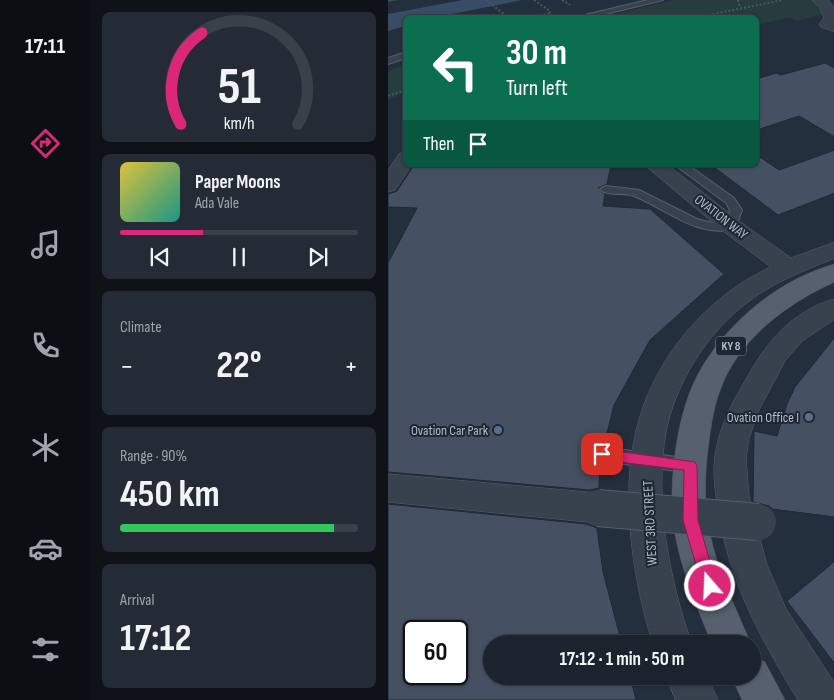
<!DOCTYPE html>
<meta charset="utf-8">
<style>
body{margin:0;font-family:"Sofia Sans Condensed",sans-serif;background:#242b36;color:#f1f3f6;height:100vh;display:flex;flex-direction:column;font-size:19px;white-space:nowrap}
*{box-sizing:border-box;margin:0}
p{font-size:16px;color:#a0a4aa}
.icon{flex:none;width:28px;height:28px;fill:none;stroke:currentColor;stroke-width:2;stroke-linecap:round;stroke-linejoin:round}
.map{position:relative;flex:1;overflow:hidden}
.panel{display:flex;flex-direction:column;gap:12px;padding:12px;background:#0f1319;width:298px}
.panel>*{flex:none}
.hud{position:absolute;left:15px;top:15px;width:356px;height:152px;border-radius:8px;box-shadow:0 1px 4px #0004,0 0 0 1px #39404a;background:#0b6e4f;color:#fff;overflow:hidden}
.speed{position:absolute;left:15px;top:620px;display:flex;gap:10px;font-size:25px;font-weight:700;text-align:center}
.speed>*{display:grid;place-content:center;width:65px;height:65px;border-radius:50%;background:#1b232e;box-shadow:0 1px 4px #0004,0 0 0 1px #39404a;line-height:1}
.speed .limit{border:2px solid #111;border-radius:8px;background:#fff;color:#111}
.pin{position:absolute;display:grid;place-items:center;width:42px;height:42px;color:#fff;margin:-21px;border-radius:10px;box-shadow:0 2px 8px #0006}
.me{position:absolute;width:55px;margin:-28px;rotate:341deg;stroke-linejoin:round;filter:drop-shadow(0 0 4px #0008)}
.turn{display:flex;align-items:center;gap:18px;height:105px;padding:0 20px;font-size:22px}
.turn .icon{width:65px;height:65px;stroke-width:2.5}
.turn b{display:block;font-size:35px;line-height:42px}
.then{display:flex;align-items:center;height:48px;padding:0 20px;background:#0003;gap:10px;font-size:19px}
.big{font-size:38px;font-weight:700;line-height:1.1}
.panel .card{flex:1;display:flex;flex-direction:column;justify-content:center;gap:8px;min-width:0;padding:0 18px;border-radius:8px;background:#242b36}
.panel .dial{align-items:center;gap:0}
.dial svg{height:130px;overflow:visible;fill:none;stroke:#39404a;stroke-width:7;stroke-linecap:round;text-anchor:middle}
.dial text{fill:#f1f3f6;stroke:none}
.song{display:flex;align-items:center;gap:15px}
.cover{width:60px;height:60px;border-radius:8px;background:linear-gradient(135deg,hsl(50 70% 55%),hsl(170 70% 35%))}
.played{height:5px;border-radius:2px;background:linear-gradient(90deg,#db2777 35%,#39404a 35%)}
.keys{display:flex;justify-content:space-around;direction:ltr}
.heat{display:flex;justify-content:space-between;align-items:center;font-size:28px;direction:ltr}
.charge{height:8px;border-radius:4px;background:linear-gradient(90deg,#34c759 90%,#39404a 0)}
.trip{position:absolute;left:95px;top:635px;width:278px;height:50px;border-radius:25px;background:#1b232e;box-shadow:0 1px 4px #0004,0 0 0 1px #39404a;font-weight:700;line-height:50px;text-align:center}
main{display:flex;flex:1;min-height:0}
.tab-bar{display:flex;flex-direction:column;width:90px;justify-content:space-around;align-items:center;background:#0b0e12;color:#a0a4aa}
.tab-bar .icon{width:35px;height:35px}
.tab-bar .on{color:#db2777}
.tab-bar b{font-size:22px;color:#f1f3f6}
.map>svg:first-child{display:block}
.green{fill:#263c3f}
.water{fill:#394c67}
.pier{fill:#242f3e}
.building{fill:#455162;stroke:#1f2835;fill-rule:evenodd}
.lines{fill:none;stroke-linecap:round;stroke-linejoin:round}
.lane-casing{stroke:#565f6c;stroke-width:2}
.street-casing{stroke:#565f6c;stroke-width:1}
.primary-casing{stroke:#414a57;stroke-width:1}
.path{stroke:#44595c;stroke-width:2;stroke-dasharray:2 2;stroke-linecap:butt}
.lane{fill:#38414e;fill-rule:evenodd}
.street{fill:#38414e;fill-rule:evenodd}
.primary{fill:#56606e;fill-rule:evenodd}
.street-bridge-casing{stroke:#565f6c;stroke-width:38;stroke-linecap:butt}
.street-bridge{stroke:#38414e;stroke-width:36}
.route{fill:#db2777;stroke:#8e194d}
.service-dot{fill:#5c6f8a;stroke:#1d2633;stroke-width:2}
.labels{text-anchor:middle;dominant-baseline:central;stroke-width:4;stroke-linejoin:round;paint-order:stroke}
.shield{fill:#1d2633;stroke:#878f9c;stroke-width:1}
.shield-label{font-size:12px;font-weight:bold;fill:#b4bcc9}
.street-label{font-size:14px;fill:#b4bcc9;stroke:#1d2633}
.poi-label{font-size:14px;fill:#b4bcc9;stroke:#1d2633;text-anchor:end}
</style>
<main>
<nav class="tab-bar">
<b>17:11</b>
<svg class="icon on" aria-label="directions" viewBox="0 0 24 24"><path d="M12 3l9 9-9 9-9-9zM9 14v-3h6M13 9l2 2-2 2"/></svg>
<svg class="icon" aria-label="music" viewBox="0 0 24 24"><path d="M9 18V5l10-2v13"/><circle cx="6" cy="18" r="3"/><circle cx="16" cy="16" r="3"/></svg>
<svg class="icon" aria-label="phone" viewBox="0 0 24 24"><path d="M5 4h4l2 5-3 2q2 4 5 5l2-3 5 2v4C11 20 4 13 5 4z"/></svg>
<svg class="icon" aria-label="climate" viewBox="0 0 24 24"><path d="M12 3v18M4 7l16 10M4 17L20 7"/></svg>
<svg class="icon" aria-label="car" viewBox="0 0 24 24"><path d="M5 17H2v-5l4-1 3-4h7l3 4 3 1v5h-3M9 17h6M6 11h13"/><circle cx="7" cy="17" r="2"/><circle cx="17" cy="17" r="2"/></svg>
<svg class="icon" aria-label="filters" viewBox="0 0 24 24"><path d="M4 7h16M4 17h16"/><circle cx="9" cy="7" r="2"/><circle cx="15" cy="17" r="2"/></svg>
</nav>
<section class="panel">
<div class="card dial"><svg viewBox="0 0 100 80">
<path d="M14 69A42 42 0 1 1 86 69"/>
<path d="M14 69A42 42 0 0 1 27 13" stroke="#db2777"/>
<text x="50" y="56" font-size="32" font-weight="700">51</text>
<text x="50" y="72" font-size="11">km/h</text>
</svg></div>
<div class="card">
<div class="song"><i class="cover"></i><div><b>Paper Moons</b><p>Ada Vale</p></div></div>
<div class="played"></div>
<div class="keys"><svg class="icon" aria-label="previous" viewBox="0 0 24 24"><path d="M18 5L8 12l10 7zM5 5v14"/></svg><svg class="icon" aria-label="pause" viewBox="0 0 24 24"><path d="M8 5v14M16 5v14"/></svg><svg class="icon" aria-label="next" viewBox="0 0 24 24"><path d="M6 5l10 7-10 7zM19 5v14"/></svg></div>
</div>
<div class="card"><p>Climate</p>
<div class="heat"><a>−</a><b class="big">22°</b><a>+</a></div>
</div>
<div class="card"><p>Range · 90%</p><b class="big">450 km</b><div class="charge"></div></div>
<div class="card"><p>Arrival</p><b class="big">17:12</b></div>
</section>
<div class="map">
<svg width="447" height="700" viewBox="0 0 447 700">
<rect width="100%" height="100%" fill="#242f3e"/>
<g class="green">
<polygon points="287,0 426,0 436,14 409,21 402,17 369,25 369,18 210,18"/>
<polygon points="17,65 17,92 0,100 0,71"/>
</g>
<polygon class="water" points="0,0 153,0 63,17 18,18 17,26 0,31"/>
<g class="pier">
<polygon points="10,0 75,0 0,14 0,2"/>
<polygon points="134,0 156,0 154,2 76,18 49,17"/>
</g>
<g class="building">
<polygon points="437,63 447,68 447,137 411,116 369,130 369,79 388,73 393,75"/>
<polygon points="447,150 447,193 390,215 323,165 369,165 369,155 391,170"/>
<polygon points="26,165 223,165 219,184 210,188 217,194 215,206 262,209 336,274 262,340 226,405 216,445 207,447 203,453 206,460 212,462 211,488 201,490 0,472 0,263 29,208 0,207 0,194 9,191"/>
<polygon points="447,337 447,517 384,509 381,506 365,502 366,431 389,436 399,404 407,387"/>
<path d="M0,504L198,524L209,528L215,572L234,644H104V676H242L248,700H0ZM26,631H69V674H26Z"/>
<polygon points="447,561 447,664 399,601"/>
</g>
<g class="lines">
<g class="lane-casing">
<g id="lane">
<polygon points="260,0 275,0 201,18 184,18"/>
<polygon points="18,52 18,58 0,64 0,58"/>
<path d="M287,165H300L346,198L354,210L347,229C308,238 279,209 246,196C236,192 220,197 212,189L218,186L251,190L309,219L325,223H338L342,210L338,203Z"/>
<polygon points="214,447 303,459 309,461 312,466 309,471 303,473 214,461 208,459 205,454 208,449"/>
</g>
</g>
<g class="street-casing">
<g id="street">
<polygon points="425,0 440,0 446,7 447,32 433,27 431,24 436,18 432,8"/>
<polygon points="18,152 18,165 24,165 7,190 0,192 0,170 11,154"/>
<path d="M257,165H280L351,221L403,258L447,242V258C415,271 383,283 356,305C318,335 287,384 278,432C266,498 281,581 304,644H265C245,581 232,497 248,431C264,361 318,296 383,267L335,231Z"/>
<path d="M447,299V319L414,341L397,361L371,410L361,438L358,458L361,497L379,565L398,609L447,684V700H410C372,637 342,584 330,510C327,490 324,469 328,450C333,422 347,398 361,374C380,340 407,309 447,299Z"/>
<polygon points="0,474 210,493 222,498 227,508 222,518 210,523 0,502"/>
<polygon points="278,676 319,676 330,700 288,700"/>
</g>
</g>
<g class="primary-casing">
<g id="primary">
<path d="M447,264V282C401,302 351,339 333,388C324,410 322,435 319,458C317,483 316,509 322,534C330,572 348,608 363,644H324C308,605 290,563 285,521C281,479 289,414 309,376C336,325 390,279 447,264Z"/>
<polygon points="364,656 377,662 397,700 354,700 343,676 364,676"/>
</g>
</g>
<g class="path">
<polyline points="98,0 121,18"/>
<polyline points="146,0 162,11 162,15 166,18"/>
<polyline points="174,0 182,5"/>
<polyline points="350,0 352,8"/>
<polyline points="140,18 162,13"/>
<polyline points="305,18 395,0"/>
<polyline points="0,96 18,90"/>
</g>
<use href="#lane" class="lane"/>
<use href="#street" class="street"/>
<use href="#primary" class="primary"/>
<g class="street-bridge-casing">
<polyline id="street-bridge" points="210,508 370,522"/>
</g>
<use href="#street-bridge" class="street-bridge"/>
</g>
<polygon class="route" points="214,449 307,462 309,466 310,520 329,586 327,591 322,593 316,591 314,586 295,520 296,470 214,460 209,458 207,454 209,451"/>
<g class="service-dot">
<circle cx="421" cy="417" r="5"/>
<circle cx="110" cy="430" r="5"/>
</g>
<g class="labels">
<rect class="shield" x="328" y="336.5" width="30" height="19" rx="4"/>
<g class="shield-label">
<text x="343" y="346">KY 8</text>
</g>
<g class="street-label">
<text transform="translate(333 217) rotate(38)">OVATION WAY</text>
<text transform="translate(262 523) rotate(-93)">WEST 3RD STREET</text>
</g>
<g class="poi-label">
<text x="411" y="417">Ovation Office I</text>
<text x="100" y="430">Ovation Car Park</text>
</g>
</g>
</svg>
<div class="speed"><div class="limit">60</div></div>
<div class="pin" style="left:214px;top:454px;background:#d93025"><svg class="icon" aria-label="arrive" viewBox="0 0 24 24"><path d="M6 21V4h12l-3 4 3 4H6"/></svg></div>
<svg class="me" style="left:322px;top:586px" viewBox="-20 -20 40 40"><circle r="17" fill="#db2777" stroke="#fff" stroke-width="3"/><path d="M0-11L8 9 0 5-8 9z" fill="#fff"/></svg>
<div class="trip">17:12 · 1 min · 50 m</div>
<div class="hud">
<div class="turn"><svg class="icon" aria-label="left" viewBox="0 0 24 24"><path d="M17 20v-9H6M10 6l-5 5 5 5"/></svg><div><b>30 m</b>Turn left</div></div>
<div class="then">Then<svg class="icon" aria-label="arrive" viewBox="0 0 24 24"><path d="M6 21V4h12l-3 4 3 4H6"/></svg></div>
</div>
</div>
</main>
